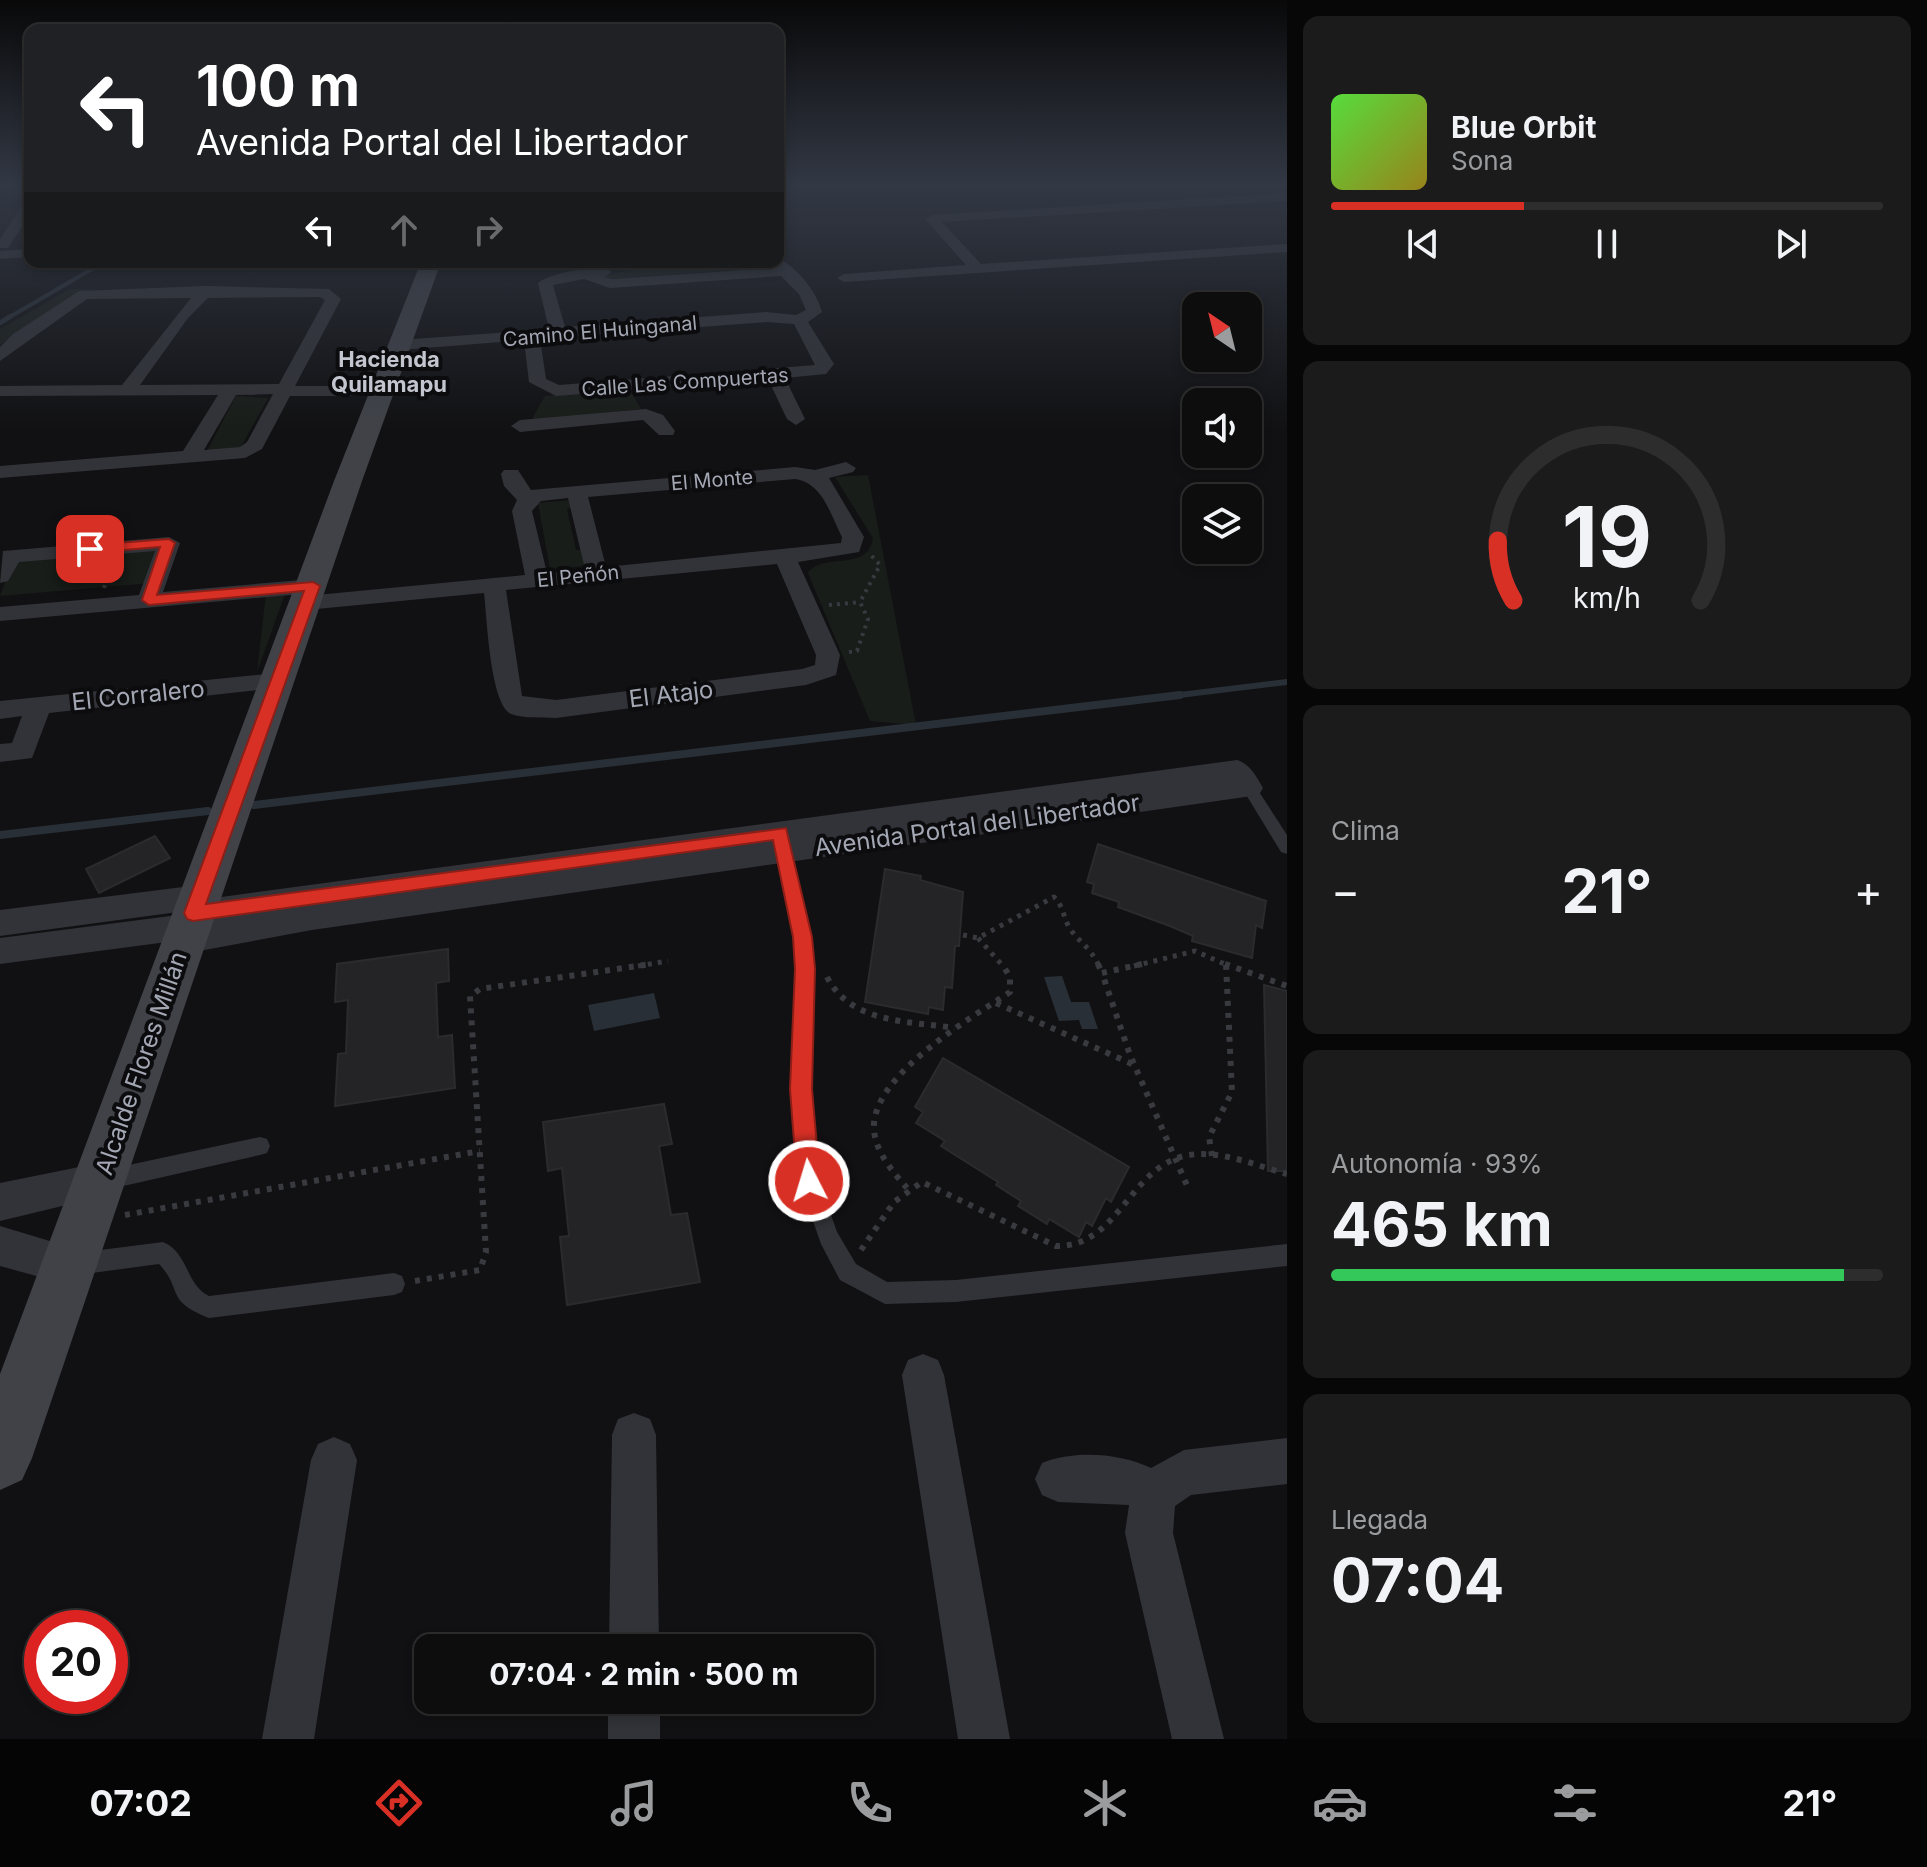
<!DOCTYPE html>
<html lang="es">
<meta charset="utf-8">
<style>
body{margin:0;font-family:Inter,sans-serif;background:#1b1b1c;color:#f1f3f6;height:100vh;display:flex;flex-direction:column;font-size:30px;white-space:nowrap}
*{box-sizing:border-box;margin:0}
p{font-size:26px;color:#9a9c9e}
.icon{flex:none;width:44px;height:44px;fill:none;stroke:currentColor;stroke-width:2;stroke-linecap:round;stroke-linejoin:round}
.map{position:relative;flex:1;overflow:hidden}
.panel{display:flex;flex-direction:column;gap:16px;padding:16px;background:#070708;width:640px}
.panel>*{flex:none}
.banner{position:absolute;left:24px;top:24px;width:760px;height:244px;border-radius:16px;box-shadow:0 4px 12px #0003,0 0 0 2px #2d2d2e;background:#202124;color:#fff;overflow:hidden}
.needle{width:52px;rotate:325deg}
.controls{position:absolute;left:1182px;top:292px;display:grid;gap:16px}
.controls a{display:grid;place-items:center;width:80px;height:80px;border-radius:16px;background:#0d0d0e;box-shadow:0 4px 12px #0003,0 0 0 2px #2d2d2e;font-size:40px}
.speed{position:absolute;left:24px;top:1610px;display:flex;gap:16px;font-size:40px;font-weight:700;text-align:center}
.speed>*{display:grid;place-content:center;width:104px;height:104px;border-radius:50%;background:#0d0d0e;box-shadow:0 4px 12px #0003,0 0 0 2px #2d2d2e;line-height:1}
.speed .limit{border:12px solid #d22;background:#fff;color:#111}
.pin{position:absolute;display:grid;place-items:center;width:68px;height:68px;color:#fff;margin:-34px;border-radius:16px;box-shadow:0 4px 12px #0006}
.me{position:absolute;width:88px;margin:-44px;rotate:355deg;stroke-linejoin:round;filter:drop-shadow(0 0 6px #0008)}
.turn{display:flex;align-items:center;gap:28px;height:168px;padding:0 40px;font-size:36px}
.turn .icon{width:104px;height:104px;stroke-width:2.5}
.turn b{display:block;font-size:56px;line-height:68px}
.lanes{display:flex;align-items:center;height:76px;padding:0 40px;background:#0003;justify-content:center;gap:40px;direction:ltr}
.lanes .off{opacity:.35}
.big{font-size:60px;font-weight:700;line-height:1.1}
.panel .widget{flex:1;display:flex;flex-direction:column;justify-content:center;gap:12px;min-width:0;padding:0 28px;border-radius:16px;background:#1b1b1c}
.panel .dial{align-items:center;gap:0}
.dial svg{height:208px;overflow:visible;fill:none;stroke:#2d2d2e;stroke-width:7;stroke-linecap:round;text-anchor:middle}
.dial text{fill:#f1f3f6;stroke:none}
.song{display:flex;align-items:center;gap:24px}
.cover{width:96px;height:96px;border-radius:12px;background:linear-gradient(135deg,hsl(110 70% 55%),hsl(50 70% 35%))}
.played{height:8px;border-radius:4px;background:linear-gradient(90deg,#d93025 35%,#2d2d2e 35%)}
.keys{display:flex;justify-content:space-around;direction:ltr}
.heat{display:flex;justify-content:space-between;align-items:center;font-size:44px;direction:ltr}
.charge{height:12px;border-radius:6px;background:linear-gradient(90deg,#34c759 93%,#2d2d2e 0)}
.trip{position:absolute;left:414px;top:1634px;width:460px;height:80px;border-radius:16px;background:#0d0d0e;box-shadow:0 4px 12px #0003,0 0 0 2px #2d2d2e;font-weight:700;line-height:80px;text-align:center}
.dock{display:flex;height:128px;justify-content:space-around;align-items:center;background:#050506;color:#9a9c9e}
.dock .icon{width:56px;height:56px}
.dock .selected{color:#d93025}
.dock b{font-size:36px;color:#f1f3f6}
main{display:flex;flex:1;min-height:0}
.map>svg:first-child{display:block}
.green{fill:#181d19}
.water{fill:#282f36}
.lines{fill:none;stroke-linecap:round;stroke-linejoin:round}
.stream-far3{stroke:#282f36;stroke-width:4}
.stream-far2{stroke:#282f36;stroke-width:5}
.stream-far1{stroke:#282f36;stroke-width:6}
.stream{stroke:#282f36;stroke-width:8}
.building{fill:#242427;stroke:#2b2b2f;stroke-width:2}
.path-far2{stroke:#383a3f;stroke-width:4;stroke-dasharray:3 5;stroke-linecap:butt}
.path-far1{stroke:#383a3f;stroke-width:5;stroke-dasharray:4 6;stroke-linecap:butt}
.path{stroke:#383a3f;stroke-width:6;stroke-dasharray:5 7;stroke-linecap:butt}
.lane{fill:#323338;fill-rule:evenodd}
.street{fill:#323338;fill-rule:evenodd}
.secondary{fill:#404248;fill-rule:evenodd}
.route{fill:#d93025;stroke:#8d1f18;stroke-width:2}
.labels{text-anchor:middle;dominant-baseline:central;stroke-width:8;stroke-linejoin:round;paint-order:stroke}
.far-street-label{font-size:20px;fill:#a3a7b3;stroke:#0c0c0e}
.far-neighbourhood-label{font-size:22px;font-weight:bold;fill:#c3c6cf;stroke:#0c0c0e}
.street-label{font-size:24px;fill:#a3a7b3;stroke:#0c0c0e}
</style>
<main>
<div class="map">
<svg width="1287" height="1739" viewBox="0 0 1287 1739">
<rect width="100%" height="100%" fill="#111113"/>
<g class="green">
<polygon points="681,262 763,262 767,267 606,279 600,276"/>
<polygon points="70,289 95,289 71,296 0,345 0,329"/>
<polygon points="623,390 632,394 641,409 534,421 533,417 545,396"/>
<polygon points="236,396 268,398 241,447 207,451"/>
<path d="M868,475L916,725L870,721L808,573C824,551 868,573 873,538L835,477Z"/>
<polygon points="571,500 573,507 567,509 576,550 582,550 585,566 550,569 538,503"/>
<polygon points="162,546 151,583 0,596 14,558"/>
<polygon points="286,591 257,672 266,593"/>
</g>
<g class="water">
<polygon points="1062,976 1071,1002 1089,1002 1098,1029 1082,1029 1079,1020 1059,1021 1044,977"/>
<polygon points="654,993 660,1018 594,1031 588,1005"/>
</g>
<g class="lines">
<polyline class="stream-far3" points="8,318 104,262"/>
<polyline class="stream-far2" points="0,323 11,316"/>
<polyline class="stream-far1" points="1163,697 1287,682"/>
<g class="stream">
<polyline points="254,805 1180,695"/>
<polyline points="0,835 208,811"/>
</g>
</g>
<g class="building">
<polygon points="155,836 170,858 99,893 86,869"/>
<polygon points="1098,844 1266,901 1262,928 1256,925 1252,958 1192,941 1193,936 1170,926 1118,907 1119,902 1092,893 1094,884 1087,882"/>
<polygon points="885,869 921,876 920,880 963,892 959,946 955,946 952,988 945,987 943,1010 929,1007 928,1014 865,1002"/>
<polygon points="448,949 449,981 436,983 438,1037 452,1035 455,1088 335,1106 338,1054 346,1053 348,1000 335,1002 337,964"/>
<polygon points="1264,985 1287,991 1287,1171 1268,1171"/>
<polygon points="943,1058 1129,1167 1111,1202 1106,1198 1092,1226 1086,1222 1079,1237 1049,1219 1047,1224 1018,1206 1021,1201 996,1185 998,1182 941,1146 945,1141 916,1123 923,1112 915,1107"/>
<polygon points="664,1104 672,1144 659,1146 671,1215 687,1213 700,1282 567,1305 560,1237 569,1236 562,1168 548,1171 543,1122"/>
</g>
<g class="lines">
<g class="path-far2">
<polyline points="104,588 110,567"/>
<polyline points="829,605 860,602"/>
<polyline points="849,652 857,651 868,619 860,602 880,565 870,554"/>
</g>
<g class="path-far1">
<path d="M963,935L978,938L1054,897C1064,907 1063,917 1069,927C1079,943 1089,945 1099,966"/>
<polyline points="978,938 1003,966"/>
<polyline points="638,966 668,961"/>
<polyline points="1134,966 1195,951 1229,966"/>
</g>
<g class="path">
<polyline points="1098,964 1102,973"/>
<polyline points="1142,964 1102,973 1130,1055 1189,1190"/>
<polyline points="1225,964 1287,986"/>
<path d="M827,977C851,1024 909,1021 955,1028"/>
<polyline points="996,1003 1132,1064"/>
<polyline points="1212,1156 1209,1137 1232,1092 1226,964"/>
<path d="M907,1188C892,1171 872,1148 874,1123C879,1071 970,1019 1010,992V977L1002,964"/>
<polyline points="125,1215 480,1151"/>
<path d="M861,1250L894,1202L922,1182L1056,1246C1120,1247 1129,1165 1189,1155C1222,1150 1257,1166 1287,1174"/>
<polyline points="415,1281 480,1270 486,1252 470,996 480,989 651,964"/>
</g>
<g class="lane">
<polygon points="1249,783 1254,784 1287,835 1287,854 1281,852 1242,788"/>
<polygon points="782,837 790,843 810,937 814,969 811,1089 819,1181 837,1232 856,1264 887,1282 956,1280 1287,1244 1287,1266 956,1302 885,1304 840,1280 821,1244 799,1181 791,1089 796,969 794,937 774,843"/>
<polygon points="260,1137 267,1139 270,1146 267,1153 260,1155 110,1189 103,1186 100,1179 103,1172 110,1169"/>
<path d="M163,1242C189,1253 185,1284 209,1296L394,1273L402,1276L405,1284L402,1292L394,1295L209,1318C164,1300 184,1291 159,1264L77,1275L69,1272L66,1264L69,1256L77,1253Z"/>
</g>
<g class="street">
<polygon points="1287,193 1287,201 942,222 981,264 1287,244 1287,252 844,282 837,278 844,274 966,265 925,219 932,215"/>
<polygon points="30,200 30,214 8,248 0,248 0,239 25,201"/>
<polygon points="30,249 30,257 0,259 0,251"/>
<path d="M778,258C796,267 817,291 822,312L808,322L834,364L826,374L785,378L805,419L796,425L787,419L768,379L556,396L529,382L524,340L400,350L392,345L400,340L549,329L538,283C549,273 601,263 612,272L604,277L612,279L774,268L770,262H778ZM781,276L799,294L806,310L796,315L766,312L565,327L553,285L584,279L610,288ZM766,322L794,324L815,365L559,385L546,379L540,339Z"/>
<path d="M206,286L329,289L341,299L295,386H381L390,391L381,396H290L262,449L245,458L0,478V466L183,451L218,395L0,396V386L122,385L191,298L87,299L0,361V347L13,334L79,291ZM320,297L325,300L279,384L140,385L188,318L208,298ZM273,394L247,442L240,447L204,450L236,395Z"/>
<polygon points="646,409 663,415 675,431 673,435 659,435 643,420 520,432 511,426 520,420"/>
<path d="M846,462L856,468L853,472L829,478L864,537L859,552L798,562L840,655L836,675L806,685L556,718C543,717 524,719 511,714C490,704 487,617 484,593L306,610L294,603L306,596L525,575L512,511L517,500L504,486L501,474L504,470H518L531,490L795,467L815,470ZM795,479C823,483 830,514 842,537L841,543L606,567L588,497ZM568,498L585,569L547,573L532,511L541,501ZM777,564L816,655L815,665L802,669L556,700L522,696L506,590Z"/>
<polygon points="169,537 180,543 163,592 313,579 324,586 313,593 0,621 0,607 139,595 155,551 19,562 8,581 0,583 3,551"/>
<polygon points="277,673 286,675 290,681 286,687 49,713 32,758 0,762 0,744 12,743 22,716 0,719 0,701"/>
<path d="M1237,760C1250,764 1256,776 1263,788L1259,795L312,930L183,954L172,950L167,942L0,964V938L178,915V912L0,936V910L199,885L210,888L214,898Z"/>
<polygon points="99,1163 112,1168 118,1181 112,1194 0,1221 0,1183"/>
<polygon points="0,1226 83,1251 89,1265 83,1279 69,1285 0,1266"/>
<polygon points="923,1354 938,1360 944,1375 1010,1739 958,1739 902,1375 908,1360"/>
<polygon points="634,1413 650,1419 656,1435 659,1648 609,1648 612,1435 618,1419"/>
<polygon points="334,1437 350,1444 357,1460 314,1739 262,1739 311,1460 318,1444"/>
<path d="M1287,1438V1484L1191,1495L1175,1506L1173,1533L1224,1739H1172L1125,1533L1129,1505L1058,1502L1042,1495L1035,1479L1042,1463C1074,1450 1120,1453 1151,1468L1184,1450Z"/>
<rect x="608" y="1700" width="52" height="39"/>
</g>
<polygon class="secondary" points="421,262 441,262 362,481 32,1458 22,1480 0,1490 0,1374 334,481"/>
</g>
<linearGradient id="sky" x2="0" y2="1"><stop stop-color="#09090a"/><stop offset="0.43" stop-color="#323844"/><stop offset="1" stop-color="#323844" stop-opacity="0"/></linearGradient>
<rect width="1287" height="430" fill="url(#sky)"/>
<polygon class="route" points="169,539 175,543 157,595 313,582 320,586 206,904 786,828 812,937 815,969 812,1089 820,1181 817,1188 809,1192 801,1188 797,1181 790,1089 795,969 793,937 773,840 193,921 187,919 184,913 304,591 149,605 142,600 160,547 90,553 83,549 90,545"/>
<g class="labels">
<g class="far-street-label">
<text transform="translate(600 331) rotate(-5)">Camino El Huinganal</text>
<text transform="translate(685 382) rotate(-4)">Calle Las Compuertas</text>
<text transform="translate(712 480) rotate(-5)">El Monte</text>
<text transform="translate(578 576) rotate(-6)">El Peñón</text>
</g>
<g class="far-neighbourhood-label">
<text x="389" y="359">Hacienda<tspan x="389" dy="25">Quilamapu</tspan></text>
</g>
<g class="street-label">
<text transform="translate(671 694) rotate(-7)">El Atajo</text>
<text transform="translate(138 695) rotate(-6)">El Corralero</text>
<text transform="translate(977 825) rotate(-8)">Avenida Portal del Libertador</text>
<text transform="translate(141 1063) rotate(-71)">Alcalde Flores Millán</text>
</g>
</g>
</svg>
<div class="controls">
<a><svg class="needle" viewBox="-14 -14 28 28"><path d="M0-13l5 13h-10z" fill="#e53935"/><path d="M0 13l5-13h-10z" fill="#9a9c9e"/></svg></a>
<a><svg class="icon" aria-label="sound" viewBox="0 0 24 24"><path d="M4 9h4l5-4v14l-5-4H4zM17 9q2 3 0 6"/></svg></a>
<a><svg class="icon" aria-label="layers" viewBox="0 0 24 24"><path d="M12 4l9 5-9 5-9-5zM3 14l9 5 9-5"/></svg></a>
</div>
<div class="speed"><div class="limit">20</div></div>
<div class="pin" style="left:90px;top:549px;background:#d93025"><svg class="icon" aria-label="arrive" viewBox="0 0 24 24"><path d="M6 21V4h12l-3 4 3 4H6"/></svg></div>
<svg class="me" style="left:809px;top:1181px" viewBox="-20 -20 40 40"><circle r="17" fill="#d93025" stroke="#fff" stroke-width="3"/><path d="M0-11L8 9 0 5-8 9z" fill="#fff"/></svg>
<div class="trip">07:04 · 2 min · 500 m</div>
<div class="banner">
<div class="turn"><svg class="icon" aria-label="left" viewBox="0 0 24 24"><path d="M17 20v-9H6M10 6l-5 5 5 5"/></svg><div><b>100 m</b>Avenida Portal del Libertador</div></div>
<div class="lanes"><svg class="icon" aria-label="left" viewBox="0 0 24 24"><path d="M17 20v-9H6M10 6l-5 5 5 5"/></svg><svg class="icon off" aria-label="ahead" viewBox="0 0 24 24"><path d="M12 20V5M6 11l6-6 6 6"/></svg><svg class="icon off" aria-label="right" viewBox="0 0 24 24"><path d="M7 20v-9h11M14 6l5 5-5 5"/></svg></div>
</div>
</div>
<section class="panel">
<div class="widget">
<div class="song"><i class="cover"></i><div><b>Blue Orbit</b><p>Sona</p></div></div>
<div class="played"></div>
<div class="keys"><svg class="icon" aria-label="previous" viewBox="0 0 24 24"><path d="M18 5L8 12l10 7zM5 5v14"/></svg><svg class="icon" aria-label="pause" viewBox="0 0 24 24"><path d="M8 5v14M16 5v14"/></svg><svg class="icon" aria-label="next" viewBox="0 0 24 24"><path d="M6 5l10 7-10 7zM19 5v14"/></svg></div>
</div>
<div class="widget dial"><svg viewBox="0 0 100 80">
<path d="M14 69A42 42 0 1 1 86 69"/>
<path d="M14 69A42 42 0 0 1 8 46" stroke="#d93025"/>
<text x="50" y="56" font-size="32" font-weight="700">19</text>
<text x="50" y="72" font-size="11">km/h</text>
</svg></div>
<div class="widget"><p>Clima</p>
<div class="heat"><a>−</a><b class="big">21°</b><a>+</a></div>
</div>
<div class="widget"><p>Autonomía · 93%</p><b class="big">465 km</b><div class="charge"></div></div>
<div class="widget"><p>Llegada</p><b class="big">07:04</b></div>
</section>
</main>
<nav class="dock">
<b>07:02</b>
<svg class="icon selected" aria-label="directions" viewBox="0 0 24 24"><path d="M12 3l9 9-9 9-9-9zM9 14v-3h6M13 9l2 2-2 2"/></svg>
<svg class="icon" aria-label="music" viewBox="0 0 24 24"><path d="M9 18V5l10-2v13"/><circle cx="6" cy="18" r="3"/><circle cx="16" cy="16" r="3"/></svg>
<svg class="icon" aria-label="phone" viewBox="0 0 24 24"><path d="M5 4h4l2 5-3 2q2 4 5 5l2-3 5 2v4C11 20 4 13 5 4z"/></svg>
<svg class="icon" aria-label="climate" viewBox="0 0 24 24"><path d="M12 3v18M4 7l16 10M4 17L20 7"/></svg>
<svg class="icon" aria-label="car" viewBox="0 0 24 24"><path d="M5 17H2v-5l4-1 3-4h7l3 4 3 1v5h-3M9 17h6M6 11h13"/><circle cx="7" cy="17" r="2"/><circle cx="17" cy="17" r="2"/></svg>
<svg class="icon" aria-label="filters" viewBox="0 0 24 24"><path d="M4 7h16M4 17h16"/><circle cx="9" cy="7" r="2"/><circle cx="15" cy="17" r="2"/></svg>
<b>21°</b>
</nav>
